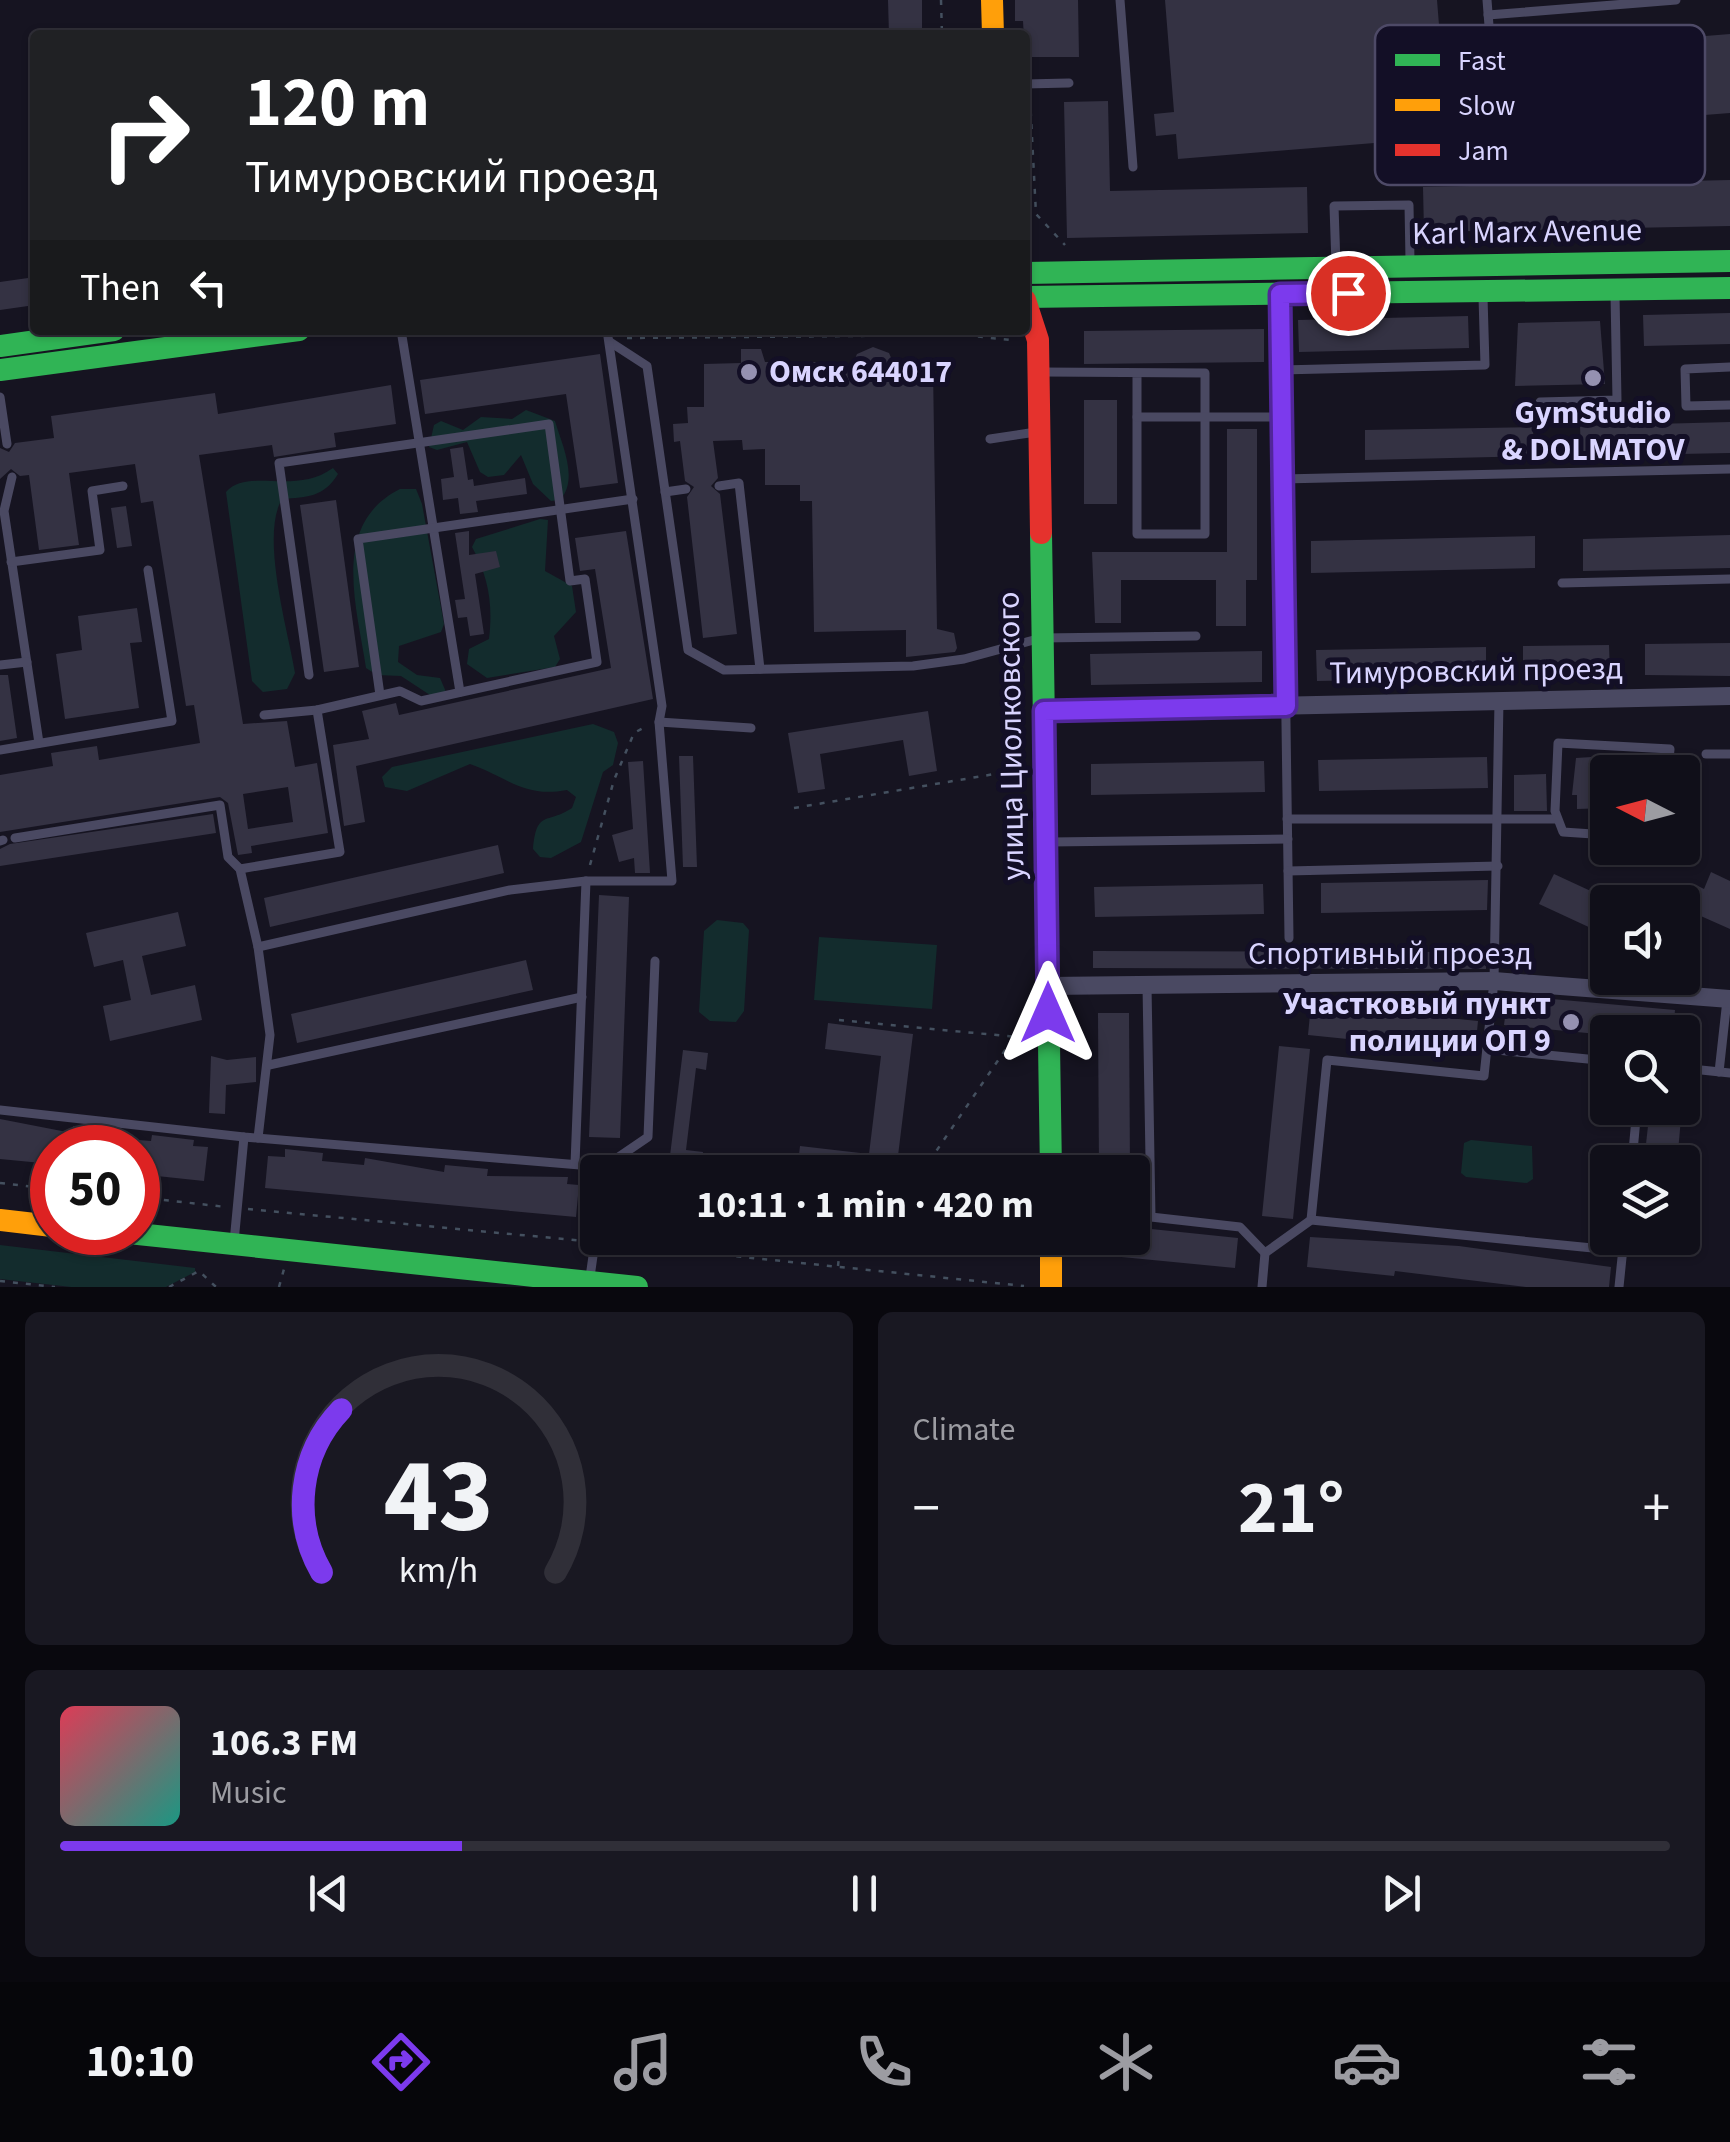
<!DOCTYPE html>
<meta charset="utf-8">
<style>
body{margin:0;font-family:"Source Sans 3",sans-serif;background:#191822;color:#f1f3f6;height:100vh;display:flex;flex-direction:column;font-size:38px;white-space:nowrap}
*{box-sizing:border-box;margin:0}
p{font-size:32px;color:#9c9ca2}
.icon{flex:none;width:55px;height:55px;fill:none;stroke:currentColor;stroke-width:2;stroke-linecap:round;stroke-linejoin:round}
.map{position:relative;height:1287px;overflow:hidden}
.sheet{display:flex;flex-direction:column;gap:25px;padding:25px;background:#09080e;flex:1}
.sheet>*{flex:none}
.banner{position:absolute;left:30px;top:30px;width:1000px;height:305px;border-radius:10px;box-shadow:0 2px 8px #0004,0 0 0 2px #302f38;background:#202124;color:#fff;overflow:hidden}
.needle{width:65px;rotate:276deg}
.fabs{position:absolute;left:1590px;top:755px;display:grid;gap:20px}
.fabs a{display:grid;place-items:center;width:110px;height:110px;border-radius:10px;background:#100f19;box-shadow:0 2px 8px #0004,0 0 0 2px #302f38;font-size:50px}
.speed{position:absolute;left:30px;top:1125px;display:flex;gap:20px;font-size:50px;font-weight:700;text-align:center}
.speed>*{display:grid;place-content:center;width:130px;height:130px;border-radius:50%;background:#100f19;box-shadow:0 2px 8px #0004,0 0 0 2px #302f38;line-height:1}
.speed .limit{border:15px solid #d22;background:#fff;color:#111}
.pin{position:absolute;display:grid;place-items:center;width:85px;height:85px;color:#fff;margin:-42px;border:5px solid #fff;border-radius:50%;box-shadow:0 2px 10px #0007}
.me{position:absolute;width:110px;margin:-55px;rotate:0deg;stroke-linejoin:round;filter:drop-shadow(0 0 8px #0008)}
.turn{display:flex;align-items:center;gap:35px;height:210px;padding:0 50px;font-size:45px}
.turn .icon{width:130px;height:130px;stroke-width:2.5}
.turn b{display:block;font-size:70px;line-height:85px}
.then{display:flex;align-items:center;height:95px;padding:0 50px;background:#0003;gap:20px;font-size:38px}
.big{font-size:75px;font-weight:700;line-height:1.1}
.sheet .widget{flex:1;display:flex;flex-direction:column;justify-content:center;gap:15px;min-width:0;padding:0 35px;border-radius:15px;background:#191822}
.sheet .dial{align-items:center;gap:0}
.dial svg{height:260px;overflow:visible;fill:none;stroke:#302f38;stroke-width:7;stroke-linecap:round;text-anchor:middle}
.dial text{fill:#f1f3f6;stroke:none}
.song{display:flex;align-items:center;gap:30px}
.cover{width:120px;height:120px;border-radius:15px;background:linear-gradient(135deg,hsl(350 70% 55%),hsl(170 70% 35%))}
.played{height:10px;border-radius:5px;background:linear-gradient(90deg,#7c3aed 25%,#302f38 25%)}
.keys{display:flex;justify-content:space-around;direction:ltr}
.heat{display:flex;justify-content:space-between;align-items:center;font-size:55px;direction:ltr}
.sheet .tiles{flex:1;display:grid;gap:25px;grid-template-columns:1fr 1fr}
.widget:last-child{grid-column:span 2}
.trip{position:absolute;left:580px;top:1155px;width:570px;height:100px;border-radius:10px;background:#100f19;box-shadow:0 2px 8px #0004,0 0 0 2px #302f38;font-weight:700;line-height:100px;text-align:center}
.dock{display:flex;height:160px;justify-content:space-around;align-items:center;background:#06060a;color:#9c9ca2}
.dock .icon{width:70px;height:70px}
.dock .on{color:#7c3aed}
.dock b{font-size:45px;color:#f1f3f6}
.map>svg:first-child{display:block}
.green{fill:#132c2d}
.building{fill:#343243;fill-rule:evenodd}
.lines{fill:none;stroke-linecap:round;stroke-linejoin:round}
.path{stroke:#44505f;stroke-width:2.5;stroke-dasharray:5 8;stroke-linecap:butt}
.lane{stroke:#4a4962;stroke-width:9}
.street{stroke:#4a4962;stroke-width:18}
.fast{stroke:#30b455;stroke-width:22}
.slow{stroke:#ff9f0a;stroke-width:22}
.jam{stroke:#e5322d;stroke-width:22}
.route-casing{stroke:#51269a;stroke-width:25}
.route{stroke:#7c3aed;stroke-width:18}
.poi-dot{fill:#9591b1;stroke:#130f26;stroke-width:4}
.labels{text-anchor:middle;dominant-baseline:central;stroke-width:10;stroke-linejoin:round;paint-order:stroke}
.street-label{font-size:32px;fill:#d9d4ff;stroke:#130f26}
.poi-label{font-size:32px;font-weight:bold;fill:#d9d4ff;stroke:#130f26;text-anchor:start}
.key{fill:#130f26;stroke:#4e4a67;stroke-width:2.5}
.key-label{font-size:28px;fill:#d9d4ff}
</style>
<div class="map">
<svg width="1730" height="1287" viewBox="0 0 1730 1287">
<rect width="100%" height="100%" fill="#161421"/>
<g class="green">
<path d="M526,410L555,421C562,445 579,479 560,500L551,501L533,484L521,455L504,475L488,477L480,472L467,442L437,450L429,447L434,425L441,421L463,430L481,417L512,419Z"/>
<path d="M333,468L338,474C324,497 308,497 282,499C260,536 288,630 295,673L287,689L263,692L252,681L226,492C249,467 294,496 333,468Z"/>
<path d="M400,489H416L422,504L444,624L441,632L399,646L398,662L417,675L440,678L446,692L430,695L401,676L377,675L366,668C357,607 330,524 400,489Z"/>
<path d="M540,519L548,520L545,571L572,586L576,612L554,636L560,659L555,667L487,678L467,664L469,649L489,639C493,605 489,578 472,547L476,539Z"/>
<path d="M593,724L614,732L618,743L613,765L603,772L581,842L551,858L540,857L533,849C537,809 546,825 572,808L576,797L567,790C524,798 509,778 470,764L407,791L385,787L382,777L392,767Z"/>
<polygon points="717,920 743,923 749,930 744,1011 736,1022 710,1021 699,1012 704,931"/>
<polygon points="819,937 937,945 932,1009 814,1000"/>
<polygon points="1471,1140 1532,1146 1533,1179 1527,1183 1466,1177 1461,1173 1464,1143"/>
<polygon points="0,1245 195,1268 195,1272 166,1287 71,1287 0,1279"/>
</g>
<g class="building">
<polygon points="888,0 922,0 922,35 889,35"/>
<polygon points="1015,0 1078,0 1079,57 1025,57 1023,21 1015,21"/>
<polygon points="1165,0 1437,0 1448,137 1178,159 1176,134 1156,136 1154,114 1174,112"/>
<polygon points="1730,34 1730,113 1515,130 1508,52"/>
<polygon points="1108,101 1110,191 1307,187 1308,233 1067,238 1064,102"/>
<polygon points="1730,180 1730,226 1424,232 1423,187"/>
<polygon points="35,277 35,305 0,310 0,282"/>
<polygon points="1730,313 1730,344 1644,346 1643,315"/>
<polygon points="1468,316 1469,348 1299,352 1298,320"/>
<polygon points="1600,321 1605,384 1515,386 1518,323"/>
<polygon points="1264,329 1264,362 1084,364 1084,331"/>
<polygon points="873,347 889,353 896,369 933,369 937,629 954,633 957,648 955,652 906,657 906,630 814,632 812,501 800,501 800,485 765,485 765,449 743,450 742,440 713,441 718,478 711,486 720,494 737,634 703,638 687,497 694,487 685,481 680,441 674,442 673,424 688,423 687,407 704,407 704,364 741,363 741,349 761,349 765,362 820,362 820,371 850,370 857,354"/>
<polygon points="600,354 618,483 580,488 566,394 425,414 420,380"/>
<path d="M391,385L396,424L334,433L336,447L274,457L272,445L199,455L243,724L287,721L295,767L317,763L328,833L251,846L252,853L238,855L228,803L220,797L0,832V775L53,766L51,753L97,746L99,760L200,743L194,705L186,706L153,501L141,503L135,464L69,473L79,545L39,550L29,475L20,476L11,469L0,479V448L9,452L15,443L54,438L51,416L215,393L218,414ZM288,787L293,822L248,829L243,794Z"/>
<rect x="1084" y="400" width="33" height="104"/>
<polygon points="1730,422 1730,453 1581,456 1580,426"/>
<polygon points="1533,427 1534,456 1365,460 1365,430"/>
<polygon points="1227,429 1257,429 1257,580 1246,580 1246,626 1216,626 1216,580 1121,580 1121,623 1095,623 1092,552 1227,552"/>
<polygon points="463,447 468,480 473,479 474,486 525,478 527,494 476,501 478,512 460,514 458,498 443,500 441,479 454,477 450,449"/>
<polygon points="336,500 359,667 324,672 300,505"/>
<polygon points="126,506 132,546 117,548 111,508"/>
<polygon points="469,531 469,555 496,551 500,567 475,574 484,634 470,636 467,617 458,618 455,600 465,599 455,533"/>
<polygon points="626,531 653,699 356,766 365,822 344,826 333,745 369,739 362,711 396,703 399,715 611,668 595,569 580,571 575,538"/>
<polygon points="1730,535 1730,568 1583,571 1583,539"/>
<polygon points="1535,536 1535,568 1311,573 1311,541"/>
<polygon points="137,608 142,642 130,643 139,708 65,719 56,654 82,650 78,616"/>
<polygon points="1730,643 1730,676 1645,675 1645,644"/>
<polygon points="1609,645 1610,676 1523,678 1523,646"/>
<polygon points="1486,647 1486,678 1317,681 1316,650"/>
<polygon points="1262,651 1262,682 1091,685 1090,654"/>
<polygon points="0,675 8,675 17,738 0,741"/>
<polygon points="928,711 937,771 909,776 903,740 820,754 825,789 798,793 788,733"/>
<polygon points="1623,755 1649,757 1649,772 1608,772 1608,808 1577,809 1577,795 1572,795 1576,758"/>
<polygon points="679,756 693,756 697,867 683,867"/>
<polygon points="1487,757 1488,788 1319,791 1318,760"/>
<polygon points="643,761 650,873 635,873 634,858 619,862 612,835 633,829 628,762"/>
<polygon points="1264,761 1265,792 1091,795 1091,764"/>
<polygon points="1546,774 1547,811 1514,811 1514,775"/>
<polygon points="213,814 216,833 0,866 0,849 10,844"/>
<polygon points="498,845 504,873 270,927 264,898"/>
<polygon points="1711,872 1730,881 1730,929 1685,909 1696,885 1704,889"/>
<polygon points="1554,874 1608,899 1608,936 1539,904"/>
<polygon points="1488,880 1487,910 1321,913 1321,883"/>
<polygon points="1263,884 1264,914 1095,917 1094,887"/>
<polygon points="599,895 629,897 620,1138 589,1137"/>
<polygon points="178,912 186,946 142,956 151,995 195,985 202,1020 110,1041 103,1006 131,1000 123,960 94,967 86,933"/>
<polygon points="1093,951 1486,952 1486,969 1093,968"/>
<polygon points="526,960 533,990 297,1043 291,1014"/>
<polygon points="1508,995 1675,1010 1673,1032 1608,1035 1504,1025"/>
<polygon points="1311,1004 1478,1021 1475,1052 1308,1035"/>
<polygon points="1098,1013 1129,1013 1130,1172 1099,1172"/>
<polygon points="828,1023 913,1034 896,1172 797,1172 800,1146 869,1154 881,1056 825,1049"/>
<polygon points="1279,1046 1310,1049 1293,1219 1262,1216"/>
<polygon points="683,1050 708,1053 706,1070 696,1068 686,1150 703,1152 702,1160 735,1164 735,1172 668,1172"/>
<polygon points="211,1056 227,1060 256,1057 256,1082 226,1085 225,1114 209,1113"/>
<polygon points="1650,1108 1682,1108 1677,1162 1644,1162"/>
<polygon points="0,1119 72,1133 73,1126 112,1131 110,1148 52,1148 52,1164 0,1159"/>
<polygon points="152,1135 194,1140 193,1146 208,1147 204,1181 138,1174 138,1140 151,1141"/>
<polygon points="285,1149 323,1153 322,1161 364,1165 365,1158 444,1172 445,1165 488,1169 487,1176 568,1177 567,1184 579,1185 576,1217 265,1188 268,1156 285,1157"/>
<polygon points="1132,1227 1238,1238 1235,1268 1101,1255 1103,1238 1132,1238"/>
<polygon points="1310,1237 1459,1246 1611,1267 1609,1287 1526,1287 1395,1271 1394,1276 1307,1267"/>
</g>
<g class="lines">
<g class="path">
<polyline points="941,0 942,35"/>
<polyline points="1030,98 1036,214 1065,245"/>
<polyline points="627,338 964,335 1010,340"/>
<polyline points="794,808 1024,769"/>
<polyline points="590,865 614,780 634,733 645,727"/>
<polyline points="839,1020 1027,1038"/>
<polyline points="922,1172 1014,1037"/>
<polyline points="0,1183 52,1189"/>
<polyline points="138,1197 226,1207"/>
<polyline points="248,1209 584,1241"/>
<polyline points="607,1243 1024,1286"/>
<polyline points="838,1266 841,1238"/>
<polyline points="0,1281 55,1287"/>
<polyline points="169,1287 199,1271 216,1287"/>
<polyline points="279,1287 284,1269"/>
</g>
<g class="lane">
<polyline points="1120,0 1133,167"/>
<polyline points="1487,0 1495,103"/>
<polyline points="1488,15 1676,0"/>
<polyline points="1025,84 1069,83"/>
<polyline points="1336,265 1334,206 1409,205 1410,260"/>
<polyline points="1280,297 1289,938"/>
<polyline points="401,330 460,692"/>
<polyline points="610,342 647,366 688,650 724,670 913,666 964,659 1041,638 1196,636"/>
<polyline points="1730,367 1685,369 1686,406 1730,405"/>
<polyline points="1281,370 1485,365 1483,297"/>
<polyline points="1042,372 1205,373 1205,534 1137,534 1137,373"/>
<polyline points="0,397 7,444"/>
<polyline points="1540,402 1617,400 1615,295"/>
<polyline points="1137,417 1281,417"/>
<polyline points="990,439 1036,432"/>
<polyline points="12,477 4,511 39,743"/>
<polyline points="1282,479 1730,469"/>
<polyline points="719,486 739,483 760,669"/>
<polyline points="665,492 686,489"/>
<polyline points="11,562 100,550 92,491 123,486"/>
<polyline points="1562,583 1730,579"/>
<polyline points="0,665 27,662"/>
<polyline points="380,695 358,539 633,499"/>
<polyline points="264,715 317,710 400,691 421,701 597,662 585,579 570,581 549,424 279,463 309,675"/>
<polyline points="659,722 751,728"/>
<polyline points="0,750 172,721 148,570"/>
<polyline points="1706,754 1730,754"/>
<polyline points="1287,819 1555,819"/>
<polyline points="1608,835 1563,832 1555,811 1558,743 1670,749 1668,772"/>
<polyline points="15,838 220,805 228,857 240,869 258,947 270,1035 258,1138"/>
<polyline points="0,841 3,840"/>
<polyline points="1050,842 1288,839"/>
<polyline points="240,869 340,852 317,710"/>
<polyline points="1288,871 1498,866"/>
<polyline points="258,947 510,890 586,881"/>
<polyline points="1147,986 1151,1217 1240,1227 1265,1253"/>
<polyline points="1487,1049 1608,1061"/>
<polyline points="269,1065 582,997"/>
<polyline points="1682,1068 1730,1073"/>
<polyline points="1719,1072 1727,1000"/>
<polyline points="0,1110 244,1137 604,1167 648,1137 655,961"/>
<polyline points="1632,1162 1637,1108"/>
<polyline points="575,1164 586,881 672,881 659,722 662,706 607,330"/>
<polyline points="1132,1215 1151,1217"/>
<polyline points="1311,1220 1327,1060 1484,1076 1494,981 1499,701"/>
<polyline points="234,1242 244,1137"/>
<polyline points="590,1277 598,1221"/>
<polyline points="1262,1287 1265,1253 1311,1220 1623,1251"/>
<polyline points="1619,1287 1624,1238"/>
</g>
<g class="street">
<polyline points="1043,711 1730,696"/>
<polyline points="1048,986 1494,981 1730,999"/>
</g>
<g class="fast">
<polyline points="1025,273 1730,261"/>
<polyline points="1025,297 1730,288"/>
<polyline points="0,346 114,330"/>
<polyline points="0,370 299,330"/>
<polyline points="1041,533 1051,1172"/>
<polyline points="119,1232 637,1287"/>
</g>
<g class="slow">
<polyline points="992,0 993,35"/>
<polyline points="0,1220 52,1226"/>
<polyline points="1051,1238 1051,1287"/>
</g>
<polyline class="jam" points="1025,300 1038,340 1041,533"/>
</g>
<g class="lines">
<g class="route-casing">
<polyline id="route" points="1048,1013 1044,711 1286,706 1280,294 1348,293"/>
</g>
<use href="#route" class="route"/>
</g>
<g class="poi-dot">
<circle cx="749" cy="372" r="10"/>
<circle cx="1593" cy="378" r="10"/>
<circle cx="1571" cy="1022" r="10"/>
</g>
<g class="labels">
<g class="street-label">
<text transform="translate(1527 232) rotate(-1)">Karl Marx Avenue</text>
<text transform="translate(1476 671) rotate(-1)">Тимуровский проезд</text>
<text transform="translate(1011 736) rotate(-91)">улица Циолковского</text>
<text x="1390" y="954">Спортивный проезд</text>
</g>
<g class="poi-label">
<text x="769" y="372">Омск 644017</text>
<text x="1593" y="413" text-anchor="middle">GymStudio<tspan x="1593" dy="37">&amp; DOLMATOV</tspan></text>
<text x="1551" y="1004" text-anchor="end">Участковый пункт<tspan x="1551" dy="37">полиции ОП 9</tspan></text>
</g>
</g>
<rect x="1375" y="25" width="330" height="160" rx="15" class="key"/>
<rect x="1395" y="54" width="45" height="12" fill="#30b455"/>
<rect x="1395" y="99" width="45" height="12" fill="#ff9f0a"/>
<rect x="1395" y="144" width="45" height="12" fill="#e5322d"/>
<g class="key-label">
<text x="1458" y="70">Fast</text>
<text x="1458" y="115">Slow</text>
<text x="1458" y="160">Jam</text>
</g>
</svg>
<div class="fabs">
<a><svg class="needle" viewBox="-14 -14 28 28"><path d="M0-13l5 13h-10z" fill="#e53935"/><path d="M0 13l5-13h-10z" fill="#9c9ca2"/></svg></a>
<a><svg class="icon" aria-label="sound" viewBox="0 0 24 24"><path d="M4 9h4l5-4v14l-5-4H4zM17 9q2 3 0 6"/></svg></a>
<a><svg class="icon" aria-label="search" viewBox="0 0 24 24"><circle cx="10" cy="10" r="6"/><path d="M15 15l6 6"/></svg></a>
<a><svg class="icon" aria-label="layers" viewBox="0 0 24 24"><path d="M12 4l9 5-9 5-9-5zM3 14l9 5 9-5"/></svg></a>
</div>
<div class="speed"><div class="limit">50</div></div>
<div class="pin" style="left:1348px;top:293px;background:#d93025"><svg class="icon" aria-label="arrive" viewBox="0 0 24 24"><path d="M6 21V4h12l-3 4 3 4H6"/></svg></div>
<svg class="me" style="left:1048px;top:1013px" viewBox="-20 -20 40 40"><path d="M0-17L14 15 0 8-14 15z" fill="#7c3aed" stroke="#fff" stroke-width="4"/></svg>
<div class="trip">10:11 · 1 min · 420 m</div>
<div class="banner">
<div class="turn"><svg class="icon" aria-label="right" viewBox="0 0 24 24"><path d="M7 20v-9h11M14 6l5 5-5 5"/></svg><div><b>120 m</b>Тимуровский проезд</div></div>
<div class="then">Then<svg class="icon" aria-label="left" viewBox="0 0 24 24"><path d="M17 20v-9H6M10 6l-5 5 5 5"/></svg></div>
</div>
</div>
<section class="sheet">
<div class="tiles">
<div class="widget dial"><svg viewBox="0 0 100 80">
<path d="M14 69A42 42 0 1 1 86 69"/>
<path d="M14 69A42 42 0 0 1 20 19" stroke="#7c3aed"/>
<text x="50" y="56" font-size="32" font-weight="700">43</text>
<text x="50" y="72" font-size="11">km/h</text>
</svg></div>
<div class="widget"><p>Climate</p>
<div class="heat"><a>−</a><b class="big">21°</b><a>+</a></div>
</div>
<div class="widget">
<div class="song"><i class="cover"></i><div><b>106.3 FM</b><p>Music</p></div></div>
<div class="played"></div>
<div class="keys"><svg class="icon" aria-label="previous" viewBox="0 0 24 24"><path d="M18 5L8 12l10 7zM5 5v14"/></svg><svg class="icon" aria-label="pause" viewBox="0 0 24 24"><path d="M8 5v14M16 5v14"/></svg><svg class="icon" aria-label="next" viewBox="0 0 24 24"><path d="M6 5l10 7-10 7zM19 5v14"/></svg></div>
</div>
</div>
</section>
<nav class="dock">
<b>10:10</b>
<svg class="icon on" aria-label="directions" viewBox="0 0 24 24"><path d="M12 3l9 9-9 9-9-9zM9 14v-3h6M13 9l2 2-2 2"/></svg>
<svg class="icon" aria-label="music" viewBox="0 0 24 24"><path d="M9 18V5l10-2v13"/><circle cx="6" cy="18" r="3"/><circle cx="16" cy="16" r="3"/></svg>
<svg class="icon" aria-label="phone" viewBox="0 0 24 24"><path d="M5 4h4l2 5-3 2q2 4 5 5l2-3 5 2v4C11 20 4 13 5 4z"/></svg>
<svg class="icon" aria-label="climate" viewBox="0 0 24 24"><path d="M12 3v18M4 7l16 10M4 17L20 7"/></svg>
<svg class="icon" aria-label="car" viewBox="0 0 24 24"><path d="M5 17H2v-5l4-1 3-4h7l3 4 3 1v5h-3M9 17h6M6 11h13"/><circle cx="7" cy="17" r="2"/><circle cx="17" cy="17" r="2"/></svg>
<svg class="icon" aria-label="filters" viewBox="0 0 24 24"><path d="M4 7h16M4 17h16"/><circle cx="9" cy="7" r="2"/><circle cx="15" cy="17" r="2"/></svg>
</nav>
